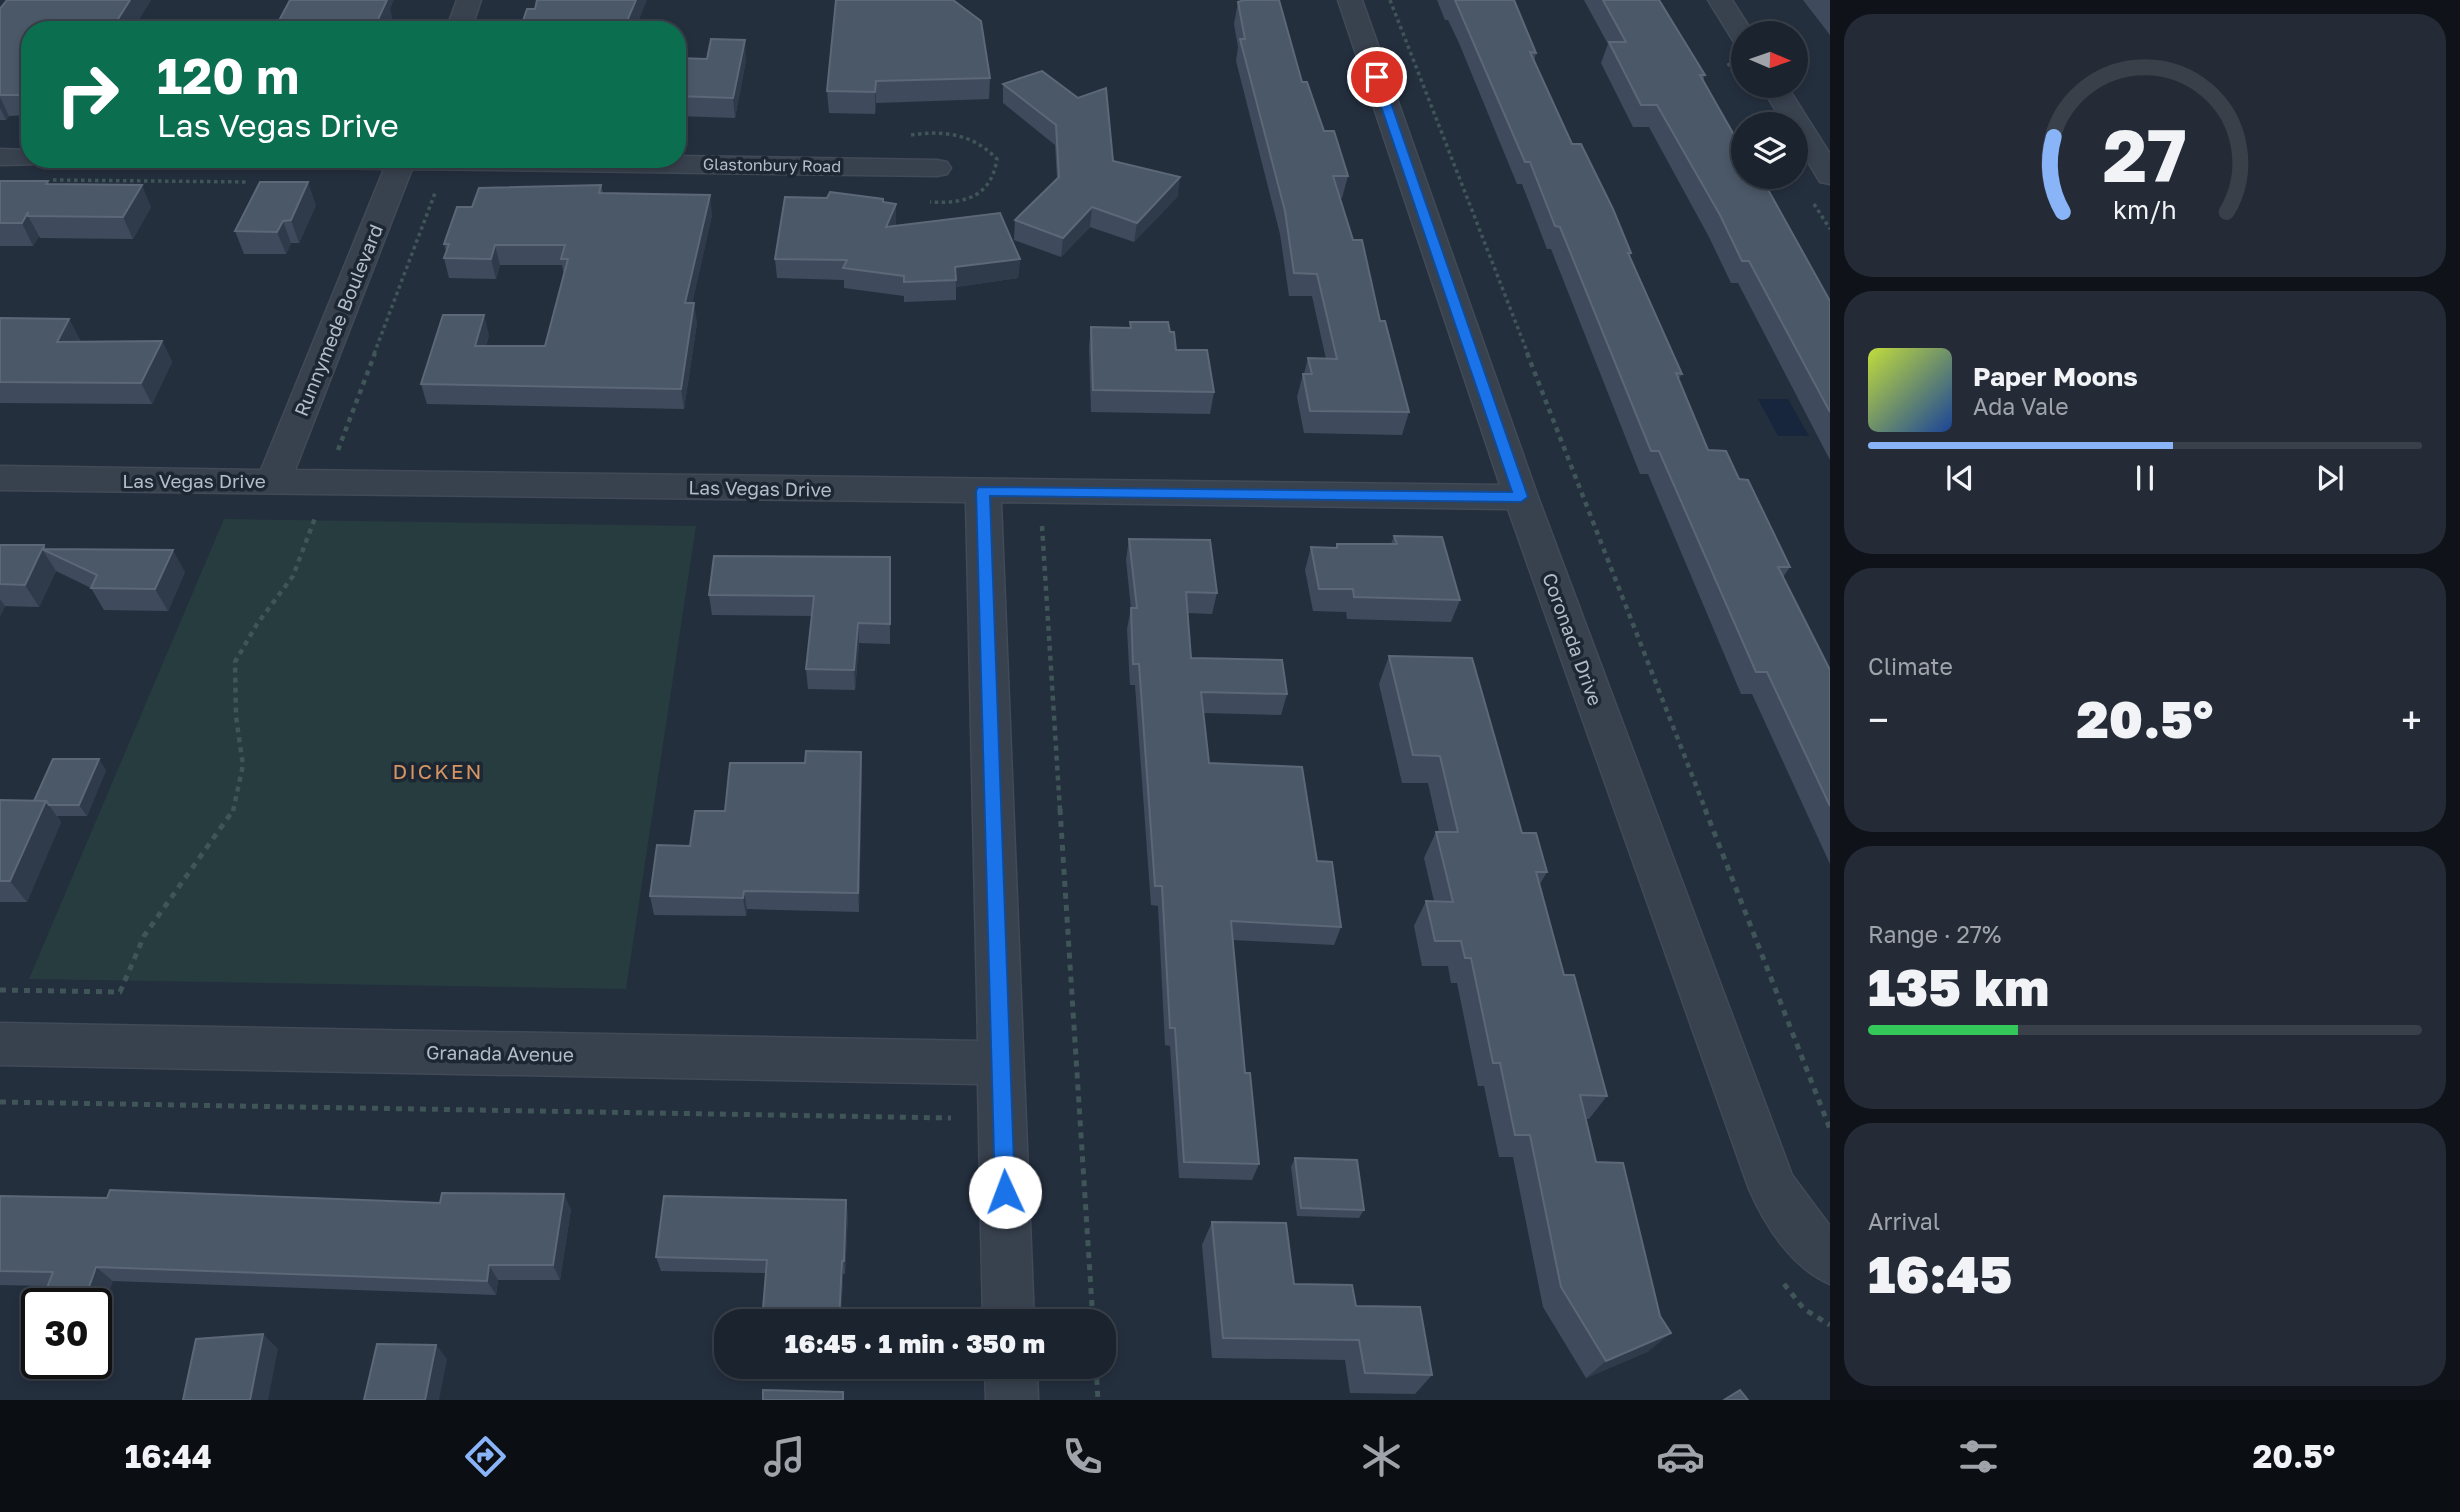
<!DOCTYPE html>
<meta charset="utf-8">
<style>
body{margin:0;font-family:"Golos Text",sans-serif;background:#242b36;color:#f1f3f6;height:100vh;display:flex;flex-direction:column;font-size:26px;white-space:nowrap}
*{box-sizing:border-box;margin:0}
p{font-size:23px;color:#a0a4aa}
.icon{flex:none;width:38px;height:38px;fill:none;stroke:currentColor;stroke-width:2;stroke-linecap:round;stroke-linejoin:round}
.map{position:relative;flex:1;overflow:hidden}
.details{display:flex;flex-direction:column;gap:14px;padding:14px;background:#0f1319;width:630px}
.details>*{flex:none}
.hud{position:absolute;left:21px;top:21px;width:665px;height:147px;border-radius:28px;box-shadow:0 4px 10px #0003,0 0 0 2px #39404a;background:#0b6e4f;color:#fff;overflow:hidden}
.needle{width:46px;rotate:92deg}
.tools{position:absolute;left:1731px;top:21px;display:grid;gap:14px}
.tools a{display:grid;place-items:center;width:77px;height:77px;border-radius:50%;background:#1b232e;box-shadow:0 4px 10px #0003,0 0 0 2px #39404a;font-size:35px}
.speed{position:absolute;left:21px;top:1288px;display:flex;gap:14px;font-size:35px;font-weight:700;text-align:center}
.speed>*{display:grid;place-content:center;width:91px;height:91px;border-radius:50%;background:#1b232e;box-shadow:0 4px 10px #0003,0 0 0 2px #39404a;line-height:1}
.speed .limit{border:4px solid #111;border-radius:10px;background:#fff;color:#111}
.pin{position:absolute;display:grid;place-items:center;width:60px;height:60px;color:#fff;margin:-30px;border:4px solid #fff;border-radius:50%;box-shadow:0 2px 7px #0007}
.me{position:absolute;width:77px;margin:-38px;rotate:358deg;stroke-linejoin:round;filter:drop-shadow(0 0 5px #0008)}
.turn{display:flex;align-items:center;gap:24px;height:147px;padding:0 21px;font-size:32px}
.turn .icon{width:91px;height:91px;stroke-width:2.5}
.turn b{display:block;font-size:49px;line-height:60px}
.big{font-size:52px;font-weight:800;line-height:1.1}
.details .widget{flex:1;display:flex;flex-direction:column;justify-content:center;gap:10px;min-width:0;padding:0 24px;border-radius:28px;background:#242b36}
.details .dial{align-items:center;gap:0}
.dial svg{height:182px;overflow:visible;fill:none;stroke:#39404a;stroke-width:7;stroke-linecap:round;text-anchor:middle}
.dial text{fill:#f1f3f6;stroke:none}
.song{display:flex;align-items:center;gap:21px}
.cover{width:84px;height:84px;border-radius:10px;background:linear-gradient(135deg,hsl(70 70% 55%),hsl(220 70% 35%))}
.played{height:7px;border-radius:4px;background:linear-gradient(90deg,#8ab4f8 55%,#39404a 55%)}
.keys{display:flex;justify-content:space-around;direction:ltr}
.heat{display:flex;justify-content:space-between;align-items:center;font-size:38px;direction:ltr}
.charge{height:10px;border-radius:5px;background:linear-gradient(90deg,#34c759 27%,#39404a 0)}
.trip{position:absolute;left:714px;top:1309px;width:402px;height:70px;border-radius:28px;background:#1b232e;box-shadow:0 4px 10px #0003,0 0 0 2px #39404a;font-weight:800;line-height:70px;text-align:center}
.tab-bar{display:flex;height:112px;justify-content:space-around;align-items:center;background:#0b0e12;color:#a0a4aa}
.tab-bar .icon{width:49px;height:49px}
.tab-bar .current{color:#8ab4f8}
.tab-bar b{font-size:32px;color:#f1f3f6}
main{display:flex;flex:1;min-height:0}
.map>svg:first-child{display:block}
.green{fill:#263c3f}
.water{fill:#17263c}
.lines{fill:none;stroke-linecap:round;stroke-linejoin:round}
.minor-casing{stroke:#414a57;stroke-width:3}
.path-far2{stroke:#3f5557;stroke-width:3.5;stroke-dasharray:3.5 3.5;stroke-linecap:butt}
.path-far1{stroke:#3f5557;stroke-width:4.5;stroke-dasharray:5 5;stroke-linecap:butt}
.path{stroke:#3f5557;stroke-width:5;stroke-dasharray:6 6;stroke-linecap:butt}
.minor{fill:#38414e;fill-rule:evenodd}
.wall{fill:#3f4b5c}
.shaded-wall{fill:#2f3b4b}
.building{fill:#4b5868;stroke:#5c6777;stroke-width:2}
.route{fill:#1a73e8;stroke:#114b97;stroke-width:2}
.labels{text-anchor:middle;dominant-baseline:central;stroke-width:7;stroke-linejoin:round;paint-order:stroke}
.far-street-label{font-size:16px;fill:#b4bcc9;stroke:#1d2633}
.street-label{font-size:19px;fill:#b4bcc9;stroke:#1d2633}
.neighbourhood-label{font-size:21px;letter-spacing:2px;fill:#d59563;stroke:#1d2633}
</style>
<main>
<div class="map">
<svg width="1830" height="1400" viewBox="0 0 1830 1400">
<rect width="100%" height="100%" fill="#242f3e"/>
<polygon class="green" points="224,519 696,526 626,989 29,979"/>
<polygon class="water" points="1758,399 1788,399 1809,436 1778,436"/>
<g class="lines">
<g class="minor-casing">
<g id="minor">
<polygon points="457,0 481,0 471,30 446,30"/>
<path d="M1338,0H1362L1538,497L1792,1175L1830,1226V1284C1792,1268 1765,1226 1749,1189L1508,509L1001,502L1034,1321H983L978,1084L0,1065V1023L978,1041L966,502L0,490V466L261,470L384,169L272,167L262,165L258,159H677V156L937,160L947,162L951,168L947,174L937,176L412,169L295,470L1500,485Z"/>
<polygon points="1708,0 1732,0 1753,33 1743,33 1743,45 1734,42"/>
<polygon points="1761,86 1787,86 1830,154 1830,184 1820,182 1796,142 1796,124 1784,124"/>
<polygon points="0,149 30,150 30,159 43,159 40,164 0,165"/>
<polygon points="985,1367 1037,1367 1038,1400 986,1400"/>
</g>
</g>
<g class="path-far2">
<polyline points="1390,0 1528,354"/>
<polyline points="1728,63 1740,83"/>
<path d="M911,135C944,130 973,134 997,159C991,197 965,204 930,202"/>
<polyline points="53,180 248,182"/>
<polyline points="1814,204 1830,229"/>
<polyline points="374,354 435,193"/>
</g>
<g class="path-far1">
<polyline points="1527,353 1706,811"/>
<polyline points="338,450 375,353"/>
<polyline points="1042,526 1060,811"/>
<polyline points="233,811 243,765 236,717 235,662 257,624 293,576 315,518"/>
</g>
<g class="path">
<polyline points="1060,809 1093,1321"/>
<polyline points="1705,809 1830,1129"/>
<polyline points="0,990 120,992 144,936 234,809"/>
<polyline points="0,1102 951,1118"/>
<polyline points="1784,1284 1804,1309 1830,1325"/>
<polyline points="1096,1367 1098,1400"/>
</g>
<use href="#minor" class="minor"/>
</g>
<g class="wall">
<polygon points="151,0 132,30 30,30 30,115 9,116 6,120 0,120 0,9"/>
<polygon points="836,0 990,78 989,99 876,103 875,114 829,113 827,91"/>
<polygon points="1437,0 1514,0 1536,53 1534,61 1572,144 1631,253 1630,257 1682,374 1678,380 1708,450 1739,479 1790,567 1783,577 1830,670 1830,864 1752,694 1741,694 1648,474 1640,474 1551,249 1547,249 1522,184 1517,184 1459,43 1448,20 1445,20"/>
<polygon points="1584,0 1659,0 1705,75 1703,81 1830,301 1830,460 1738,283 1731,283 1709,237 1649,127 1633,127 1601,63 1608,44"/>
<polygon points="1803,0 1830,0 1830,35"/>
<polygon points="1238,2 1302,82 1324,131 1348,176 1342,198 1340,198 1409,412 1402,435 1304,433 1297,397 1303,374 1304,374 1308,358 1326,359 1312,296 1289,296 1280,234 1236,61 1238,47 1234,24"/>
<polygon points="677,58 746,60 735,118 679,116 679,110 677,110"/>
<polygon points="1003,84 1113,161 1178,196 1134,242 1090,227 1061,257 1014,240 1015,220 1057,179 1055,145 1003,103"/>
<polygon points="0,181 48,181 49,184 151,207 133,239 40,238 39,236 33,246 0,246"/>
<polygon points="601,185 603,193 712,215 692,303 697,323 684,409 427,404 421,384 489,335 486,346 545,346 564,275 562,265 500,265 496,279 449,278 444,258 446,251 444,244 472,207"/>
<polygon points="883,199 883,202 896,223 895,226 1020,259 1018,278 956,287 956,300 904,302 904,296 844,288 844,280 777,278 775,259"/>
<polygon points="316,205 299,243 291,243 286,254 244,254 235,231"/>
<polygon points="0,318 69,319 80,340 79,342 162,341 172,362 152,404 0,403"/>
<polygon points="1130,322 1170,332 1176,350 1214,392 1210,414 1091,412 1089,348 1091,327 1130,328"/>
<polygon points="1394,536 1460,600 1451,622 1347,619 1346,612 1313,611 1305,570 1311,547 1335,548 1337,544 1391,544"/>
<polygon points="1129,539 1217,593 1212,614 1188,613 1191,658 1287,694 1281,715 1203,713 1209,763 1317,861 1341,927 1334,945 1233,940 1245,1073 1259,1164 1252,1180 1179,1178 1170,1046 1165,1045 1158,906 1151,905 1135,685 1130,685 1127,629 1131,608 1126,560"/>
<polygon points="0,545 44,545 46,549 185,572 168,611 104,610 91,588 56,571 39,607 5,606 0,616"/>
<polygon points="890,557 890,644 859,643 855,690 808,689 806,669 812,616 712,615 709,595"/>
<polygon points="1389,656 1522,833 1547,872 1540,884 1564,975 1607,1096 1589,1119 1586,1119 1596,1162 1649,1351 1586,1378 1543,1307 1513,1157 1499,1157 1484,1086 1478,1086 1457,983 1451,983 1448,966 1422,966 1414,926 1426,901 1434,901 1424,858 1436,832 1439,832 1428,783 1402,783 1379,684"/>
<polygon points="861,752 862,771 859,912 747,909 746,916 654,915 650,896 690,846 725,811 805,763"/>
<polygon points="106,770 87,816 57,816 61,822 27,902 0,902 0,800 34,801"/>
<polygon points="1295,1158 1364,1210 1359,1218 1297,1216 1291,1167"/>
<polygon points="0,1196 571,1209 560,1280 498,1280 496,1295 113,1281 48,1286 0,1285"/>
<polygon points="848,1214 845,1274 843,1274 841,1321 762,1321 766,1273 661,1271 656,1257"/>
<polygon points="1212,1222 1294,1284 1356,1306 1432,1375 1415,1394 1350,1393 1345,1360 1212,1358 1202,1245"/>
<polygon points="37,1317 37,1363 86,1363 83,1375 40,1374 20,1361"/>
</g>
<g class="shaded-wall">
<polygon points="130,0 151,0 132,30 111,30"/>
<polygon points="379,0 394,0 390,9 393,21 389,30 373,30"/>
<polygon points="636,0 647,0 635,30 623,30"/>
<polygon points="745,40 746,60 735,118 733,98"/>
<polygon points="876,81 876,103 875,114 875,92"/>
<polygon points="0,97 9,116 6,120 0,108"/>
<polygon points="1180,177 1178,196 1134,242 1137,223"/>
<polygon points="308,182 316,205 299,243 291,220"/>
<polygon points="142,185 151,207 133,239 123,217"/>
<polygon points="710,195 712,215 688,323 685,303"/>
<polygon points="896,204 896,223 886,247 886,227"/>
<polygon points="1092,207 1090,227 1061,257 1063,238"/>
<polygon points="28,212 28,216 39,236 33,246 22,223"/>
<polygon points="283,221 291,243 286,254 277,232"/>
<polygon points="495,245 500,265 496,279 491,259"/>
<polygon points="1020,259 1018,278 956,287 955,267"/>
<polygon points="694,303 697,323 684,409 681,389"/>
<polygon points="484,315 489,335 480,366 475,346"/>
<polygon points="69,319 80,340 68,363 57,342"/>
<polygon points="162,341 172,362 152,404 141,383"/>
<polygon points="42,549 56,571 39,607 25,585"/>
<polygon points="173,550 185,572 168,611 155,589"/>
<polygon points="0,599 5,606 0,616"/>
<polygon points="858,623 859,643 855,690 854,670"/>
<polygon points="861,752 862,771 859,912 858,893"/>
<polygon points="99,759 106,770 87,816 79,805"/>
<polygon points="46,801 61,822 27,902 10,881"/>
<polygon points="744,891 747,909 746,916 743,898"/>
<polygon points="564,1194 571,1209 560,1280 553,1265"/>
<polygon points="846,1200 848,1214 845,1274 844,1261"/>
<polygon points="842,1261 843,1274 841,1321 839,1321"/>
<polygon points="489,1265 498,1280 496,1295 487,1281"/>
<polygon points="96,1267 113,1281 96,1333 96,1304 83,1304"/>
<polygon points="1671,1333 1649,1351 1586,1378 1606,1361"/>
<polygon points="263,1334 278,1349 268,1400 250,1400"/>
<polygon points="436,1345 447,1359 439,1400 425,1400"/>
<polygon points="66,1363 86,1363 83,1375"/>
</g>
<g class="building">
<polygon points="7,0 130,0 111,30 30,30 30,95 0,95 0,9"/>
<polygon points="290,0 387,0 373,30 274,30"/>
<polygon points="537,0 636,0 623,30 520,30 527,9 535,9"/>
<polygon points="836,0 953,0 981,21 990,78 876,81 875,92 827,91"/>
<polygon points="1244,0 1279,0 1302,82 1307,82 1324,131 1334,131 1348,176 1333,176 1353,240 1362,240 1380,321 1385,321 1409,412 1310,411 1303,374 1312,374 1308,358 1337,359 1317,274 1294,273 1285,211 1240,39 1245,39 1238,2"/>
<polygon points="1455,0 1514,0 1536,53 1530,52 1572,144 1581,144 1613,209 1631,253 1628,253 1682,374 1676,373 1708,450 1726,451 1739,479 1748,480 1790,567 1778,567 1830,670 1830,806 1767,672 1756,672 1659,451 1651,451 1560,227 1555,226 1530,162 1525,162"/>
<polygon points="1603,0 1659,0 1705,75 1700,75 1738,142 1741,142 1743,145 1743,177 1761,177 1830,301 1830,412 1749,261 1742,261 1720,215 1657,105 1641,105 1609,42 1626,42"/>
<polygon points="711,39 745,40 733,98 677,96 677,58 707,59"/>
<polygon points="1042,71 1078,98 1106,88 1113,161 1180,177 1137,223 1092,207 1063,238 1015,220 1059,177 1056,125 1003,84"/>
<polygon points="0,181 48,181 46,184 142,185 123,217 28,216 28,212 22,223 0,223"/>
<polygon points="260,182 308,182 291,220 283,221 277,232 235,231"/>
<polygon points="601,185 599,193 710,195 685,303 694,303 681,389 421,384 443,315 484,315 475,346 545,346 568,259 561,259 565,245 495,245 491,259 444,258 449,244 444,244 457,207 472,207 479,188"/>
<polygon points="830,192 883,199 883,202 896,204 886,227 1000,213 1020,259 955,267 956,280 904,282 904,276 843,268 847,260 775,259 785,197 827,198"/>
<polygon points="0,318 69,319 57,342 162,341 141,383 0,382"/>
<polygon points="1130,322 1168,322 1170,332 1174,332 1176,350 1207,350 1214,392 1093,390 1091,327 1131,328"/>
<polygon points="1394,536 1442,537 1460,600 1354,597 1353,589 1319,589 1311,547 1337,548 1337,544 1397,544"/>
<polygon points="1129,539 1210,540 1217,593 1186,592 1191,658 1282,660 1287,694 1201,692 1209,763 1302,767 1317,861 1332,862 1341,927 1231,921 1245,1073 1250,1073 1259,1164 1184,1162 1175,1028 1170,1028 1162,886 1155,886 1139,664 1133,664 1131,608 1137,608"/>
<polygon points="0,545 44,545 43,549 173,550 155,589 91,588 97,575 42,549 25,585 0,584"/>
<polygon points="714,556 890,557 890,624 858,623 854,670 806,669 814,596 709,595"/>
<polygon points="1389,656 1472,658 1522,833 1536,833 1547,872 1536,872 1564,975 1574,975 1607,1096 1580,1095 1596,1162 1623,1163 1660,1316 1671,1333 1606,1361 1561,1287 1530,1135 1515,1135 1500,1063 1493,1063 1471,958 1465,958 1461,941 1435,941 1426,901 1453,902 1436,832 1458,832 1440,756 1413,755"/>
<polygon points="806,751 861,752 858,893 744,891 743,898 650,896 657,845 690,846 695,811 725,811 730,763 805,763"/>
<polygon points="53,759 99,759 79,805 49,805 46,801 34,801"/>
<polygon points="0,800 46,801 10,881 0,881"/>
<polygon points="1295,1158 1357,1160 1364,1210 1301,1208"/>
<polygon points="110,1190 440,1203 442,1193 564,1194 553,1265 489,1265 487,1281 96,1267 83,1304 41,1304 53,1272 0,1271 0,1196 107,1198"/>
<polygon points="664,1196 846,1200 844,1261 842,1261 839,1321 762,1321 767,1260 656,1257"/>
<polygon points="1212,1222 1286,1223 1294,1284 1352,1285 1356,1306 1420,1307 1432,1375 1365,1373 1359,1340 1223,1338"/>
<polygon points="37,1317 37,1362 20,1361"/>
<polygon points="263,1334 250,1400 183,1400 196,1339"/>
<polygon points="377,1344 436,1345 425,1400 364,1400"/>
<polygon points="763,1390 843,1392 843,1400 763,1400"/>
<polygon points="1740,1390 1748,1400 1724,1400"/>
</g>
<polygon class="route" points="1377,74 1382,77 1528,497 1521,502 990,496 1015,1192 1012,1199 1005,1202 998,1199 995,1192 976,491 978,487 1512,492 1371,77"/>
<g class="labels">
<g class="far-street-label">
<text transform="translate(772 165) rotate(1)">Glastonbury Road</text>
</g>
<g class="street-label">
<text transform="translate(338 320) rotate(-68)">Runnymede Boulevard</text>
<text x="194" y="480">Las Vegas Drive</text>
<text transform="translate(760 488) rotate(1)">Las Vegas Drive</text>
<text transform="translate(1573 639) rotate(70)">Coronada Drive</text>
<text transform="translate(500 1053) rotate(1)">Granada Avenue</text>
</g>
<g class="neighbourhood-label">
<text x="438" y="771">DICKEN</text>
</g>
</g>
</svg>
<div class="tools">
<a><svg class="needle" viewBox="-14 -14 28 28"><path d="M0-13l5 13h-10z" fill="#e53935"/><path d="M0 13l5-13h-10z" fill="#a0a4aa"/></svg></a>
<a><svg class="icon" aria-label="layers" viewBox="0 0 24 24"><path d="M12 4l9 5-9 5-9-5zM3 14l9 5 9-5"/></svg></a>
</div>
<div class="speed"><div class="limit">30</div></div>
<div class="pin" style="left:1377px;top:77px;background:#d93025"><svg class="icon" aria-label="arrive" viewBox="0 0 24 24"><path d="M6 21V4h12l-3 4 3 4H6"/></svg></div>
<svg class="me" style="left:1005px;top:1192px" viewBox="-20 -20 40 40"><circle r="19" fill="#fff"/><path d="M0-13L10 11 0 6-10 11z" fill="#1a73e8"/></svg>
<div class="trip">16:45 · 1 min · 350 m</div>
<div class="hud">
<div class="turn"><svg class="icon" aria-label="right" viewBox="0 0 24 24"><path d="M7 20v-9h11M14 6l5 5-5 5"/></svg><div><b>120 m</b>Las Vegas Drive</div></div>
</div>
</div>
<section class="details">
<div class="widget dial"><svg viewBox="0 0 100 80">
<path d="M14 69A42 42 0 1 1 86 69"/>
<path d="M14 69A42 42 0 0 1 10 36" stroke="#8ab4f8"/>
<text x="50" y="56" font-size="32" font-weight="700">27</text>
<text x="50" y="72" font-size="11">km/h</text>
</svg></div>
<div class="widget">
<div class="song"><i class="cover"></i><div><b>Paper Moons</b><p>Ada Vale</p></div></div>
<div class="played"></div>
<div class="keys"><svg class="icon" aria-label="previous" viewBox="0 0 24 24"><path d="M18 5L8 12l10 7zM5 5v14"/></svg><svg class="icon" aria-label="pause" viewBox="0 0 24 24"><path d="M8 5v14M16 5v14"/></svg><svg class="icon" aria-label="next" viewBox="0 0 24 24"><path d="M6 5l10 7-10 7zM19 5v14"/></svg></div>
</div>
<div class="widget"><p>Climate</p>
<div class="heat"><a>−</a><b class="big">20.5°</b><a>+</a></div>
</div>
<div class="widget"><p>Range · 27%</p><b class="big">135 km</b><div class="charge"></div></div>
<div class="widget"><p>Arrival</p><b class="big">16:45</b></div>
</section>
</main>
<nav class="tab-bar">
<b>16:44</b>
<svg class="icon current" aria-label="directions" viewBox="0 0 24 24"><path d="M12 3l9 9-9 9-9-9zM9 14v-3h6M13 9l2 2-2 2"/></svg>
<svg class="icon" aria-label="music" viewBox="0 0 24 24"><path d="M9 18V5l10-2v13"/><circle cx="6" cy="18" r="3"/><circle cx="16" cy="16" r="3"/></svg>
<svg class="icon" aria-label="phone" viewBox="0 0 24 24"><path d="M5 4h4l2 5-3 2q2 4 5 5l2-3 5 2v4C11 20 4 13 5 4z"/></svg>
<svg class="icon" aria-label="climate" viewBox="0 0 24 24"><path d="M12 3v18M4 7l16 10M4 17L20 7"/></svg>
<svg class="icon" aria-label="car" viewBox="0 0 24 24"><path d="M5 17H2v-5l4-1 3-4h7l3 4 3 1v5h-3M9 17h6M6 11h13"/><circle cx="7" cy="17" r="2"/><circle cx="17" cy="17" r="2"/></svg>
<svg class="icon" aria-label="filters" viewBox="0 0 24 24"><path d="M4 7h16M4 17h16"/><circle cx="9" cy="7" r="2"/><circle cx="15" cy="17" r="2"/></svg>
<b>20.5°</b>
</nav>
